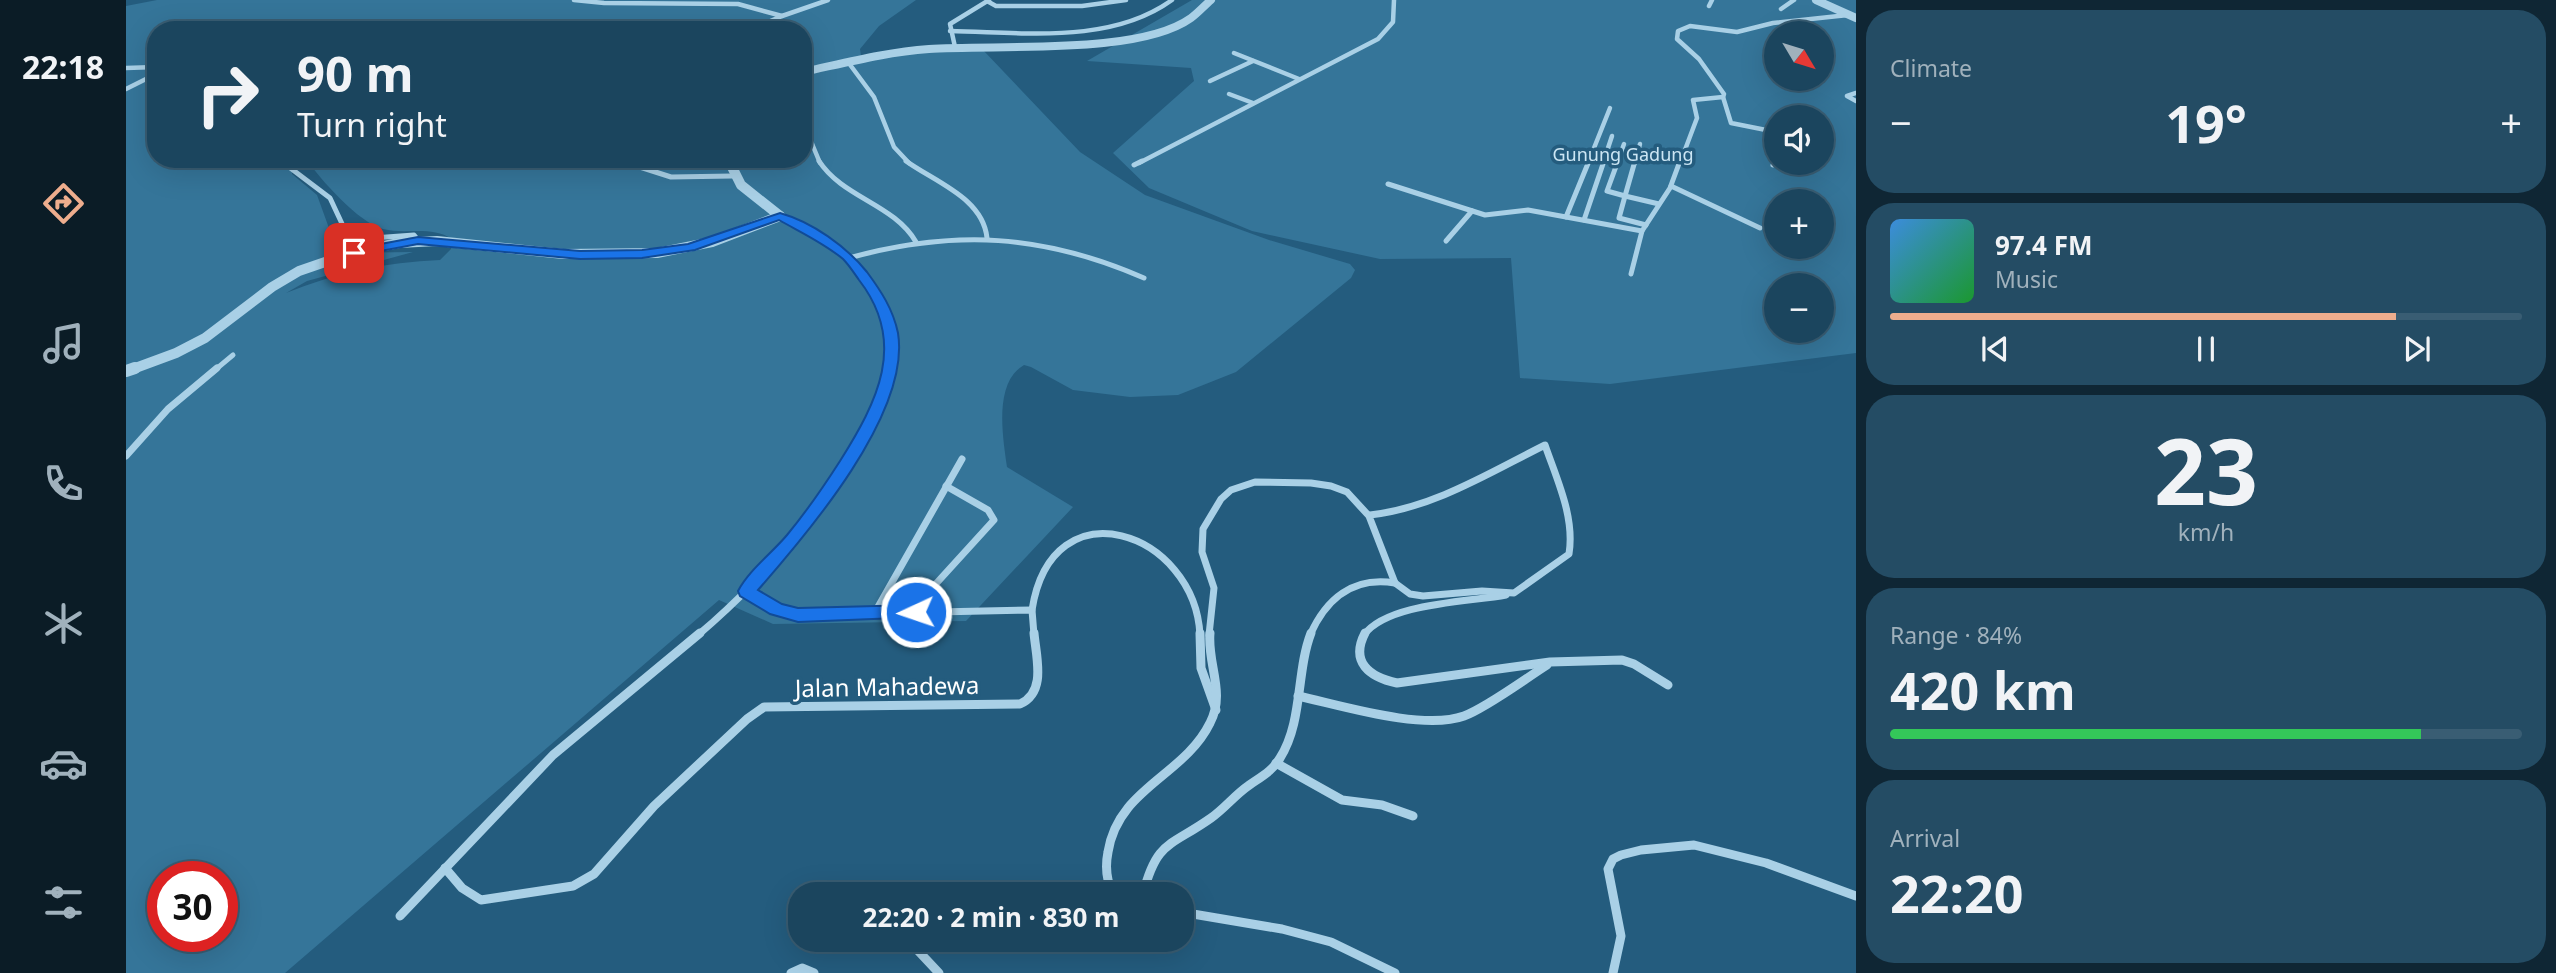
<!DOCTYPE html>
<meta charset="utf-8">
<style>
body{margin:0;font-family:"Noto Sans",sans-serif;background:#244c64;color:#f1f3f6;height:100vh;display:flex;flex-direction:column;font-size:26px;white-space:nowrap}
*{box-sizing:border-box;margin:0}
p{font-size:23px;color:#a0b1bc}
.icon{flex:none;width:38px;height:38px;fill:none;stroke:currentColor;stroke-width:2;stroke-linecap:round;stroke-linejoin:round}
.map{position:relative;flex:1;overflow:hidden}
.drawer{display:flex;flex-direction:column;gap:10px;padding:10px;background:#0f2634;width:700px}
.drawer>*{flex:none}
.guide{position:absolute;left:21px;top:21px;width:665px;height:147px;border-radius:28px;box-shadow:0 7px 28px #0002,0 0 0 2px #395d73;background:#1b455e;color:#f1f3f6;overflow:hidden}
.needle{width:46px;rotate:128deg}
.tools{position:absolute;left:1638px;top:21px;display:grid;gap:14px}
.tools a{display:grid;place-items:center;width:70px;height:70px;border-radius:50%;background:#1b455e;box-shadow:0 7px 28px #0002,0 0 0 2px #395d73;font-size:35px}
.speed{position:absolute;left:21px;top:861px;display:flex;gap:14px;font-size:35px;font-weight:700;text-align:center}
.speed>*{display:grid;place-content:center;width:91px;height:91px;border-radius:50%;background:#1b455e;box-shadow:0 7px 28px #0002,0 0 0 2px #395d73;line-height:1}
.speed .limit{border:10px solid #d22;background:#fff;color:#111}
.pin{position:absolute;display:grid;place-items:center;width:60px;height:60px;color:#fff;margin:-30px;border-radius:14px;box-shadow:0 4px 10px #0006}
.me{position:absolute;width:77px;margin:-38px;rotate:267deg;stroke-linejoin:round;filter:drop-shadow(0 0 5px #0008)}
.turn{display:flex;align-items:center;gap:24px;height:147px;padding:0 35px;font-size:32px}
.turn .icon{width:91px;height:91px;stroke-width:2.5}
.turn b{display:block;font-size:49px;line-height:60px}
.big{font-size:52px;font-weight:700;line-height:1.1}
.drawer .tile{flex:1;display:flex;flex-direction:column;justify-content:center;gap:10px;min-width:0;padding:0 24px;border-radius:28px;background:#244c64}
.drawer .dial{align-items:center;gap:0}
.dial b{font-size:91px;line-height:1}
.song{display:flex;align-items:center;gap:21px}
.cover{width:84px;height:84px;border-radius:10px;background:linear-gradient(135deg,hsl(210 70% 55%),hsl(130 70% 35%))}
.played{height:7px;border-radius:4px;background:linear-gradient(90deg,#eead8d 80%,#395d73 80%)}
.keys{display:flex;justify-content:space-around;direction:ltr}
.heat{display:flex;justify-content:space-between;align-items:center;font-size:38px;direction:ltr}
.charge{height:10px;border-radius:5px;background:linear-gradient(90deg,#34c759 84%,#395d73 0)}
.trip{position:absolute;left:662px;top:882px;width:406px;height:70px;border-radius:28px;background:#1b455e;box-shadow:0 7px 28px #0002,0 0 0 2px #395d73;font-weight:700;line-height:70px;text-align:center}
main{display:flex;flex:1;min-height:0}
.menu{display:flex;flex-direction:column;width:126px;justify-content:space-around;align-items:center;background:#0b1c26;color:#a0b1bc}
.menu .icon{width:49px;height:49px}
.menu .active{color:#eead8d}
.menu b{font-size:32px;color:#f1f3f6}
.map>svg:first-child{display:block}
.green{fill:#357599;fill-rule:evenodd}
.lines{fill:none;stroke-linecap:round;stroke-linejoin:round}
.minor-far3{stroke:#a9d0e6;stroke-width:4.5}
.minor-far2{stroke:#a9d0e6;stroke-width:5}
.minor-far1{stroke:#a9d0e6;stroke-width:7}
.minor{stroke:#a9d0e6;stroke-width:9}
.tertiary-far2{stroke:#a9d0e6;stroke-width:8}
.tertiary-far1{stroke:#a9d0e6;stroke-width:10}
.tertiary{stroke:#a9d0e6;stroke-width:12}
.route{fill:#1a73e8;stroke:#114b97;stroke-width:2}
.labels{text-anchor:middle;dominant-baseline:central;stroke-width:7;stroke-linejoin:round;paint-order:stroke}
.far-park-label{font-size:18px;fill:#cce6f4;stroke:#245c7e}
.near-street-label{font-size:24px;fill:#fff;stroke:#245c7e}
</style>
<main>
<nav class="menu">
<b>22:18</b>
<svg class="icon active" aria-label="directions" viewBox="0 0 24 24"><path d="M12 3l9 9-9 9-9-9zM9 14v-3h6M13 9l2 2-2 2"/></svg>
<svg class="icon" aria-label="music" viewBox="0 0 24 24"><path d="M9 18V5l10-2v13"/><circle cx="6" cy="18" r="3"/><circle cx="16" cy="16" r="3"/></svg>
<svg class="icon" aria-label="phone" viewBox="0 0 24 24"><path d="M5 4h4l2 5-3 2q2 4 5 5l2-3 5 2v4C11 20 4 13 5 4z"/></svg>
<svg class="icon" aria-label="climate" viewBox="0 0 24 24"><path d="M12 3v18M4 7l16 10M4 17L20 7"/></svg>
<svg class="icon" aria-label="car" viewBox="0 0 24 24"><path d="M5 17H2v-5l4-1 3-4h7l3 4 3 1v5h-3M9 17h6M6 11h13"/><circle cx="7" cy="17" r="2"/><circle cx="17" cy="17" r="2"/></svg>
<svg class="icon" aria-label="filters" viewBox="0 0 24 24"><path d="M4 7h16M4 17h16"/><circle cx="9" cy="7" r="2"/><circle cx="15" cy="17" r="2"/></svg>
</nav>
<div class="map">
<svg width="1730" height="973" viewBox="0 0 1730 973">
<rect width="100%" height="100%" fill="#245c7e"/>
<g class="green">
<path d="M31,0H790L753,26L734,49L735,56L857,50L954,152L1019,195L1143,240L1224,264L1229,270L1225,278L1110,372L1052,395L1004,397L947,390L905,367L898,365C867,383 877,438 881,467L947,507L840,621L647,624L593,600L159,973H0V6ZM30,30H677V159H180C194,179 233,223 257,229C280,235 305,225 326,239L325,249L314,260C260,262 209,273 160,293L181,281L287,252L212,253L191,195L166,174V159H30ZM37,877H96V936H37Z"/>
<path d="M1066,0H1730V353L1484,384L1394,378L1385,258L1254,259L1126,231L1023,188L987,153L1068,81L1065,68L961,61ZM1650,33H1696V79H1650ZM1650,117H1696V163H1650ZM1650,201H1696V247H1650ZM1650,285H1696V331H1650Z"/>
</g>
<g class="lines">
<g class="minor-far3">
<polyline points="448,0 478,3 612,4 656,16 624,30"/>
<polyline points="861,1 870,6 956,6 1000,0"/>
<polyline points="1583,6 1586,0"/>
<polyline points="1655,9 1668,0"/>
<polyline points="656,16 702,0"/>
<path d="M824,31C896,32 984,45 1046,0"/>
<polyline points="829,47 824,24 863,0"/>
<polyline points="1108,53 1173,79"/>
<polyline points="722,62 748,97 768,147 783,163"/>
<polyline points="0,68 30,67"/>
<polyline points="1084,81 1127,61"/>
<polyline points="0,89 30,74"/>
<polyline points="1730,93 1721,96 1730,101"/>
<polyline points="1103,94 1127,103"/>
<polyline points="1597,97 1605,123 1650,132"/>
<polyline points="677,122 694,163"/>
<polyline points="489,159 500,163"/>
<polyline points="165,163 166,159"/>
<polyline points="1013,163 1252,39 1267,22 1268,0"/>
<polyline points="1462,163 1484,108"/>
<polyline points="1477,163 1486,136"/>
<polyline points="1491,163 1498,144"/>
<polyline points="1509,163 1514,144"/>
<polyline points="1554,163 1571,118 1567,100 1597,97 1598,94 1573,59 1551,39 1552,31 1564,26 1611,32 1647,23 1722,15"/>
<polyline points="1648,163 1650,158"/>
</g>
<g class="minor-far2">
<polyline points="165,161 163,167 204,198 218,228 228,235 247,238 288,235 292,240"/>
<polyline points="495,161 545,177 606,176"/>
<path d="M693,161C717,198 768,204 790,242"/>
<path d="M780,161C809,182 857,198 861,238"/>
<polyline points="1492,161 1481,191 1499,196 1493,218 1520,225"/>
<polyline points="1509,161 1499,196 1533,204"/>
<polyline points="1008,165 1016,161"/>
<polyline points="1647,165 1649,161"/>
<polyline points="1262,184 1359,215 1402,210 1516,231"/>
<polyline points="1545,186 1634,228"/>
<path d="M654,216C719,249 775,288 764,370"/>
<polyline points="1440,217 1463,161"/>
<polyline points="1458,220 1478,161"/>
<polyline points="1320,241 1346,211"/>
<path d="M723,258C829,229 917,234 1018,278"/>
<polyline points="1505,274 1516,231 1544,188 1554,161"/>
<polyline points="89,370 107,355"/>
</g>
<g class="minor-far1">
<polyline points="0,456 42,409 91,368"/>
<polyline points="621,591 651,610 672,615 906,610 908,635"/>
<path d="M906,610C926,482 1069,532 1074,635"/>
<polyline points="790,612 797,598 868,520 862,510 820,486"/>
<polyline points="748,614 836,459"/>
<path d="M572,635C641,577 749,459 765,368"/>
<path d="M1083,635L1088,588L1076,552L1077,529L1095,499L1105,490L1129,482L1185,483L1205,486L1221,492L1243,516L1269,583L1284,594L1297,596L1356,591L1388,593L1443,554C1449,517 1431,480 1419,445C1363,473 1307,508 1244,515"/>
<path d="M1184,635C1200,599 1227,576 1269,583"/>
<path d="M1238,635C1261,603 1343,602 1380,595"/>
</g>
<g class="minor">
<polyline points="1074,633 1075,668 1090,710"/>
<path d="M1239,633C1224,662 1243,677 1271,683L1424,662L1496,660L1508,664L1542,685"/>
<path d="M1172,696C1214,705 1297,731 1338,716C1360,708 1399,679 1421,665"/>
<polyline points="1150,763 1216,800 1256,805 1287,816"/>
<path d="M319,868L336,888L355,900L447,886L468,874L528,806L621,719L638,707L894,704C921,692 910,657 908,633"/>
<path d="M987,894C980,880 979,867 982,852C992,788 1058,776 1084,723C1100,693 1081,664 1084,633"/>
<path d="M1017,894C1031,840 1044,847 1085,818C1098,809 1109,795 1122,786C1133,778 1147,771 1154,758C1177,722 1170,672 1185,633"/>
<polyline points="1055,912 1156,929 1205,942 1269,973"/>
<polyline points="274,916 427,755 574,633"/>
<polyline points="782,940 813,973"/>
<polyline points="665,973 676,968 688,973"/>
<polyline points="1487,973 1495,936 1482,869 1487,859 1495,855 1515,850 1568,845 1640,863 1730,896"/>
</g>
<g class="tertiary-far2">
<polyline points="1690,0 1730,18"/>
<path d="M677,72C719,63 760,52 803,49C870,44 1012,56 1065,18C1072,13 1078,6 1085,0"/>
<polyline points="602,159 603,163"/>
</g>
<g class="tertiary-far1">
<polyline points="603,161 615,185 654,216"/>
<polyline points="4,370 50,353 79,338 146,287 173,271 231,251 273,243 311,241 437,254 531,253 586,242 654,216"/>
</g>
<polyline class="tertiary" points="0,371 9,368"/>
</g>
<path class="route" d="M654,213C686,222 720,246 741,272C755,291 767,309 772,333C785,413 682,533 632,590L656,604L672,608L790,605L797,607L799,612L797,617L672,622L644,614L614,596L612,591C623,570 646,553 661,535C680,512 698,486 714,461C751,402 782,343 733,280C728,273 723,265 717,259C698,243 674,232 653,220L569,250L516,258L454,259L292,244L228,256L222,253L228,249L292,237L454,251L516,250L562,244Z"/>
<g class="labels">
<g class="far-park-label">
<text x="1497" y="154">Gunung Gadung</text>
</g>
<g class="near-street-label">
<text transform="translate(761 686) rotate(-1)">Jalan Mahadewa</text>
</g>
</g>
</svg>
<div class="tools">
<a><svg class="needle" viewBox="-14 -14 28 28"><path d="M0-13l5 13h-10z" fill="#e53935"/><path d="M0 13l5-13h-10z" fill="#a0b1bc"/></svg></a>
<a><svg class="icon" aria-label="sound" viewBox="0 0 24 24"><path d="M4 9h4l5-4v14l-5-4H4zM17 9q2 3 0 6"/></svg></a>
<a>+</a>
<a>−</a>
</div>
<div class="speed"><div class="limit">30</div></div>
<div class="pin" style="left:228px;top:253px;background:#d93025"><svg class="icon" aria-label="arrive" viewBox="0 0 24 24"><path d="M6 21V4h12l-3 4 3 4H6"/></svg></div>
<svg class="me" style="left:790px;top:612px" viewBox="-20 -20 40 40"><circle r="17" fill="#1a73e8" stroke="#fff" stroke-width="3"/><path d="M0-11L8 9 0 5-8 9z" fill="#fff"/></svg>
<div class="trip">22:20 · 2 min · 830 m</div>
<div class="guide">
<div class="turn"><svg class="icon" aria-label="right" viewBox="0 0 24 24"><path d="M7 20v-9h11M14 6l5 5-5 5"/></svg><div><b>90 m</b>Turn right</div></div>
</div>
</div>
<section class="drawer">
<div class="tile"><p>Climate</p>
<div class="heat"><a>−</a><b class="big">19°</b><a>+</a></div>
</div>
<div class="tile">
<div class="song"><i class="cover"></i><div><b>97.4 FM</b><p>Music</p></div></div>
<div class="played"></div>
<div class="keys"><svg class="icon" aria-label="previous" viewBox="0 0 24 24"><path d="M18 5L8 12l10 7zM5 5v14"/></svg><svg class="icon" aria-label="pause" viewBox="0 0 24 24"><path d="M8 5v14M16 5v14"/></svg><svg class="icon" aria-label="next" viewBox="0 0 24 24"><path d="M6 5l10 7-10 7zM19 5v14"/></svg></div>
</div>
<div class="tile dial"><b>23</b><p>km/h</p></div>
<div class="tile"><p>Range · 84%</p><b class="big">420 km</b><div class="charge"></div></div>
<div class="tile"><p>Arrival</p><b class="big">22:20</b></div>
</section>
</main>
